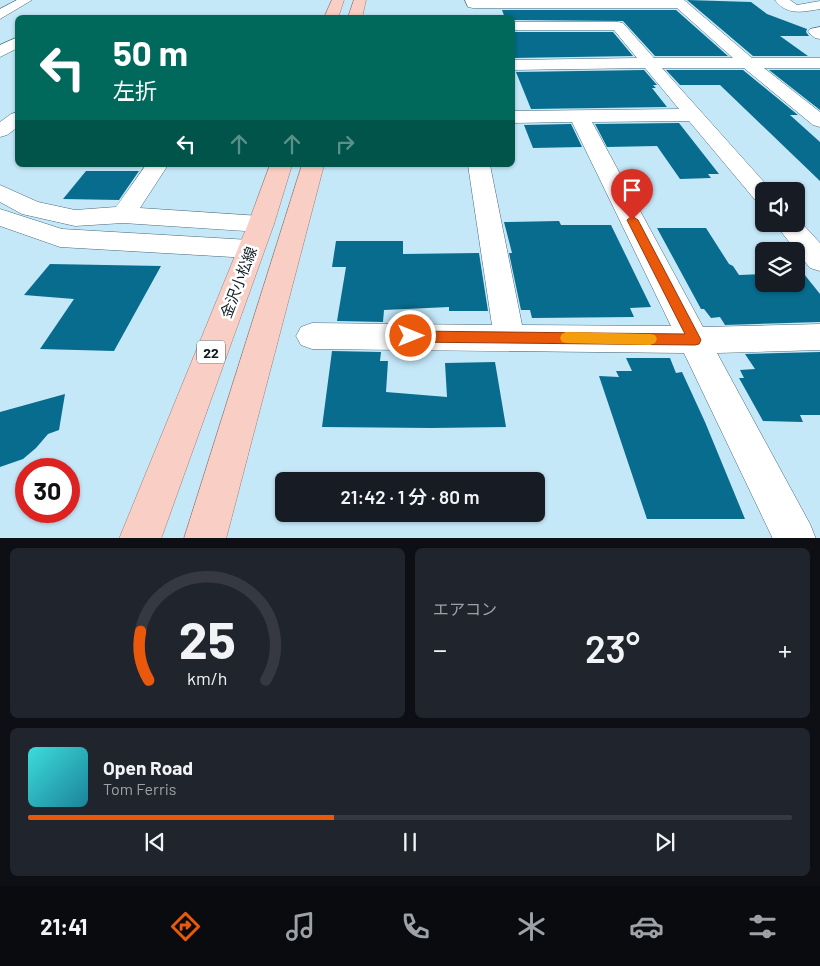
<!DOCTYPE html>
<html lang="ja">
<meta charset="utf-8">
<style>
body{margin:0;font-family:Barlow,"Noto Sans JP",sans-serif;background:#20242c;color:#f1f3f6;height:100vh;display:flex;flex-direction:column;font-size:19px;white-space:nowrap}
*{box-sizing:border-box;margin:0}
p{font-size:16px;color:#9ea1a6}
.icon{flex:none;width:28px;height:28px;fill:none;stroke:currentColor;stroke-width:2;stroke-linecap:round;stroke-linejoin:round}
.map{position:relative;height:538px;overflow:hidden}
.sheet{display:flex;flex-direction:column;gap:10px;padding:10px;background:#0d0f14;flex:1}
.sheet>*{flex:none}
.guide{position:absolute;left:15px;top:15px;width:500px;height:152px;border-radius:8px;box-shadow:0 1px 4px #0004;background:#00695c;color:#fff;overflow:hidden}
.buttons{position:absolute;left:755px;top:182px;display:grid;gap:10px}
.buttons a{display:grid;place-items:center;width:50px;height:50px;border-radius:8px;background:#171b24;box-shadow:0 1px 4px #0004;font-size:25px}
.speed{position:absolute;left:15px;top:458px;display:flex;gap:10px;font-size:25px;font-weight:700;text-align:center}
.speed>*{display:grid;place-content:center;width:65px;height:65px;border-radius:50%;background:#171b24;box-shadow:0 1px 4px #0004;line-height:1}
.speed .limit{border:8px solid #d22;background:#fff;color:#111}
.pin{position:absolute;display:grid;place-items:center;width:42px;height:42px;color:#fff;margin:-51px -21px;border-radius:50% 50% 50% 0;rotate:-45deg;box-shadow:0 0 5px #0007}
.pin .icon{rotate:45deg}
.me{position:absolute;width:55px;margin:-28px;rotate:90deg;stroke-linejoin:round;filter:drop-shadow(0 0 4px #0008)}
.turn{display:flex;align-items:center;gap:18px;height:105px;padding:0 15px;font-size:22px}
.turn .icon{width:65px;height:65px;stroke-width:2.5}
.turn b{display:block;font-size:35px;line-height:42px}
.lanes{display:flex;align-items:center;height:48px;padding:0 15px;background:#0003;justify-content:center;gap:25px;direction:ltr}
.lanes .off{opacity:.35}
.big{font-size:38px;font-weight:600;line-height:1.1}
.sheet .tile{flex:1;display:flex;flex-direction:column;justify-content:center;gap:8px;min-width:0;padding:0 18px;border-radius:8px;background:#20242c}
.sheet .dial{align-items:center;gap:0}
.dial svg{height:130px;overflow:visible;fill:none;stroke:#363941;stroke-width:7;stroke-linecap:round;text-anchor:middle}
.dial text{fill:#f1f3f6;stroke:none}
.song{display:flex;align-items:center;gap:15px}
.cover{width:60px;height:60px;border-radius:8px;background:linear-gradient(135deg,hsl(180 70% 55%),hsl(190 70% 35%))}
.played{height:5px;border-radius:2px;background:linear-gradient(90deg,#ea580c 40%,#363941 40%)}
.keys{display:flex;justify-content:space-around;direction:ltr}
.heat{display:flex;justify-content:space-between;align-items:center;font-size:28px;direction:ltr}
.sheet .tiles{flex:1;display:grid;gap:10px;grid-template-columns:1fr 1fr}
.tile:last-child{grid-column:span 2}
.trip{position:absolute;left:275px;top:472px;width:270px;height:50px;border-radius:8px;background:#171b24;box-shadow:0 1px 4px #0004;font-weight:600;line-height:50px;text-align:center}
.menu{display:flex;height:80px;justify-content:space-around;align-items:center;background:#090b0e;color:#9ea1a6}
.menu .icon{width:35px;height:35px}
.menu .current{color:#ea580c}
.menu b{font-size:22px;color:#f1f3f6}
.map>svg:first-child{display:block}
.building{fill:#076c8d}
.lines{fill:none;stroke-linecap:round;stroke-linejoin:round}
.street-casing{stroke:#496878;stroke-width:1}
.primary-casing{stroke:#a47a72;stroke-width:1}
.street{fill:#fff;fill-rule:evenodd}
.primary{fill:#f9cec4;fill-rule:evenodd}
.route{fill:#ea580c;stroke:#983908}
.slow{fill:#f59e0b}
.labels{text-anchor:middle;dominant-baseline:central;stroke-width:5;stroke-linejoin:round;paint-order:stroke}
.shield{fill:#fff;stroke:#565f64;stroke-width:1}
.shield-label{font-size:14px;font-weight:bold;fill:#0e1b21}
.street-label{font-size:15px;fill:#0e1b21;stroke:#fff}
</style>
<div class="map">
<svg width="820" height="539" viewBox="0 0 820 539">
<rect width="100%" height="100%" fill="#c5e8f9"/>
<g class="building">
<polygon points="687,0 751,2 767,14 807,29 806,32 809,36 780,36 808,56 753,56"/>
<polygon points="502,10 676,10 728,56 655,56 623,21 512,20 512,18 505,18"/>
<polygon points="512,32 613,32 633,56 512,58"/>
<polygon points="644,70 657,85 653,85 656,88 652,88 667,107 531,109 516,72"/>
<polygon points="666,70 743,70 798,115 790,115 820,142 820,181 720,85 680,85"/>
<polygon points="769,70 820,70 820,110"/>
<polygon points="679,123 719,174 708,174 711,178 680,179 657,146 607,147 595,124"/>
<polygon points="571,124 582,147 533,148 524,125"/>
<polygon points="86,171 139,171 119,200 63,199"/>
<polygon points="559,221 561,225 611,225 651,307 630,308 634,317 532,318 530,310 521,310 509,253 512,253 504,222"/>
<polygon points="657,228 706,228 729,264 733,266 739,275 764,274 764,284 796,284 796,274 804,274 820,294 820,322 725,325 720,317 711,318 704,309 701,309"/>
<polygon points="336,241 403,241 403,254 479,253 488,311 449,311 449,307 384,310 383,322 337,321 346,267 332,267"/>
<polygon points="50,264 161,266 114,351 40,349 74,299 24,295"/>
<polygon points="332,351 381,352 380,361 388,361 386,392 447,397 445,363 495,362 506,427 432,428 322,427"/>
<polygon points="820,352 820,415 800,415 803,422 763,421 739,378 744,378 740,370 755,369 745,354"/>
<polygon points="626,358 670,358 676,373 682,372 705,422 745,519 647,519 599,376 619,377 616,371 632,371"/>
<polygon points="65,394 59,430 48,434 36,448 23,459 0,467 0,412"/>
</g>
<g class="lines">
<g class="street-casing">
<g id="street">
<polygon points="17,0 32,0 0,19 0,9"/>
<polygon points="465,0 684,0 752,58 820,58 820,68 764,68 820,112 820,127 813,125 744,68 662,68 772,191 764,191 764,203 756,201 689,121 592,122 703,327 820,324 820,350 717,353 810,524 816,539 773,539 684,353 312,349 301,345 296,336 301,327 312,323 492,325 468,165 490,165 522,325 671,326 572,122 512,123 512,111 679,109 645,68 512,70 512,60 637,58 614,30 512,30 512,22 618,22 623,23 654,58 733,58 677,8 473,8 468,7"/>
<path d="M775,0H790L797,5L820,1V9C802,12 787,16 775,0Z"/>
<polygon points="820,27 820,39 815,38 808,32 810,29"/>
<polygon points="18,37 18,48 0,57 0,45"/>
<polygon points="18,112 18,127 7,135 0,137 0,122 11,114"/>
<polygon points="146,165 168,165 140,208 261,216 270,218 274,224 270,230 261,232 123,223 75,226 22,214 0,202 0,185 38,202 75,210 116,207"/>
<polygon points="0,209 62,229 250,240 259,242 263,249 259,256 250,258 60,247 0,226"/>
<polygon points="797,218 820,243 820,271 810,268 775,224 796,224"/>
</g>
</g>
<g class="primary-casing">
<g id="primary">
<polygon points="332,0 344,0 338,18 324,18"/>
<polygon points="354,0 366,0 362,18 348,18"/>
<polygon points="270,165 292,165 274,224 161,539 119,539 248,224"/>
<polygon points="302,165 324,165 226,539 184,539"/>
</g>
</g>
<use href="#street" class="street"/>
<use href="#primary" class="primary"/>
</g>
<polygon class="route" points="632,216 638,220 699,336 701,340 699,344 695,345 411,342 406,340 404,336 406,333 411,331 685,334 627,220"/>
<polygon class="slow" points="566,332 650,334 655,335 657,339 655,343 650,345 566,343 562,342 560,338 562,334"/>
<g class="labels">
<rect class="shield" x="197" y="340.5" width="28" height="23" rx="4"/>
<g class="shield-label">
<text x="211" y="352">22</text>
</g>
<g class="street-label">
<text transform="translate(238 282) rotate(-69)">金沢小松線</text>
</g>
</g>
</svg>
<div class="buttons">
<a><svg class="icon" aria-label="sound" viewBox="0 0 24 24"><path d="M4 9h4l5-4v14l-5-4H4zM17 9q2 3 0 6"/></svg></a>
<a><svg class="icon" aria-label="layers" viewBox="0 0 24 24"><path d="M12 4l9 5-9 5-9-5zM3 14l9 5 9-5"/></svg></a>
</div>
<div class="speed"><div class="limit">30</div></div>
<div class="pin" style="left:632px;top:220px;background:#d93025"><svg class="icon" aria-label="arrive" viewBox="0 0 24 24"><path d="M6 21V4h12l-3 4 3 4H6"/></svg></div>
<svg class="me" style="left:411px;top:336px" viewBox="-20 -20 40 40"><circle r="17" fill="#ea580c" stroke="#fff" stroke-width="3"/><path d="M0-11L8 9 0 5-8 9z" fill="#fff"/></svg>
<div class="trip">21:42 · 1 分 · 80 m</div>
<div class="guide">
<div class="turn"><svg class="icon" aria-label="left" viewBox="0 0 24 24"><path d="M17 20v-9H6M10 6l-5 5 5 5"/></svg><div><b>50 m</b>左折</div></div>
<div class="lanes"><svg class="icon" aria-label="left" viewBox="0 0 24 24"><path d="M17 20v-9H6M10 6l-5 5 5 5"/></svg><svg class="icon off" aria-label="ahead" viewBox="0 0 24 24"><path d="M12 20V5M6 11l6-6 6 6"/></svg><svg class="icon off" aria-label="ahead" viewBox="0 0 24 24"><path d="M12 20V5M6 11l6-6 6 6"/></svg><svg class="icon off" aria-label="right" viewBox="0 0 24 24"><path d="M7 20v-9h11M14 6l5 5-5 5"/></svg></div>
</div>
</div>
<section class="sheet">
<div class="tiles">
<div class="tile dial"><svg viewBox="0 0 100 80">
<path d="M14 69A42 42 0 1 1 86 69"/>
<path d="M14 69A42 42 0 0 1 9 39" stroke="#ea580c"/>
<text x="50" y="56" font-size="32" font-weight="700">25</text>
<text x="50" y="72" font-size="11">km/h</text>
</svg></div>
<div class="tile"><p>エアコン</p>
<div class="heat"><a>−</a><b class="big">23°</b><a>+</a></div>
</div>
<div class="tile">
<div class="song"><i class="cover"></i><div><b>Open Road</b><p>Tom Ferris</p></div></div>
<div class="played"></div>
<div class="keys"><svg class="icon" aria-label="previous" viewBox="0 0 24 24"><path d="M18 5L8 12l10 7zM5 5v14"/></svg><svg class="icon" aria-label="pause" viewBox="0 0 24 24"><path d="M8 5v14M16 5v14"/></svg><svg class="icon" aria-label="next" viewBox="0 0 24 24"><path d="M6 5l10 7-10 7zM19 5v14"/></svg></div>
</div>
</div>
</section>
<nav class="menu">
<b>21:41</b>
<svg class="icon current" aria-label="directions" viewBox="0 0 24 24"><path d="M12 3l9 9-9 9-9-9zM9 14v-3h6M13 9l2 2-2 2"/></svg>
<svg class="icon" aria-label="music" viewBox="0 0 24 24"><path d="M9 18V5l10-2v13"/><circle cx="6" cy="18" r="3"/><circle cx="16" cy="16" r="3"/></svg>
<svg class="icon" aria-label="phone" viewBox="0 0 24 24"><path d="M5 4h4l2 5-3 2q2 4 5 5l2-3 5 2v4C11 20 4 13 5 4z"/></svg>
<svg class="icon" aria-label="climate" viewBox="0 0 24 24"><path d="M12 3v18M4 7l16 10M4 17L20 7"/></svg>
<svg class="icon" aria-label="car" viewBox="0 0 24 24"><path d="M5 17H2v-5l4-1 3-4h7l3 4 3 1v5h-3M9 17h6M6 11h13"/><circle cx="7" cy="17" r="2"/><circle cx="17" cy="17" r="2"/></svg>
<svg class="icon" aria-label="filters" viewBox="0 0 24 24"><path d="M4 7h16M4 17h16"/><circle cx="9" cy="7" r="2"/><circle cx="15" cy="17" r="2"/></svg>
</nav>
